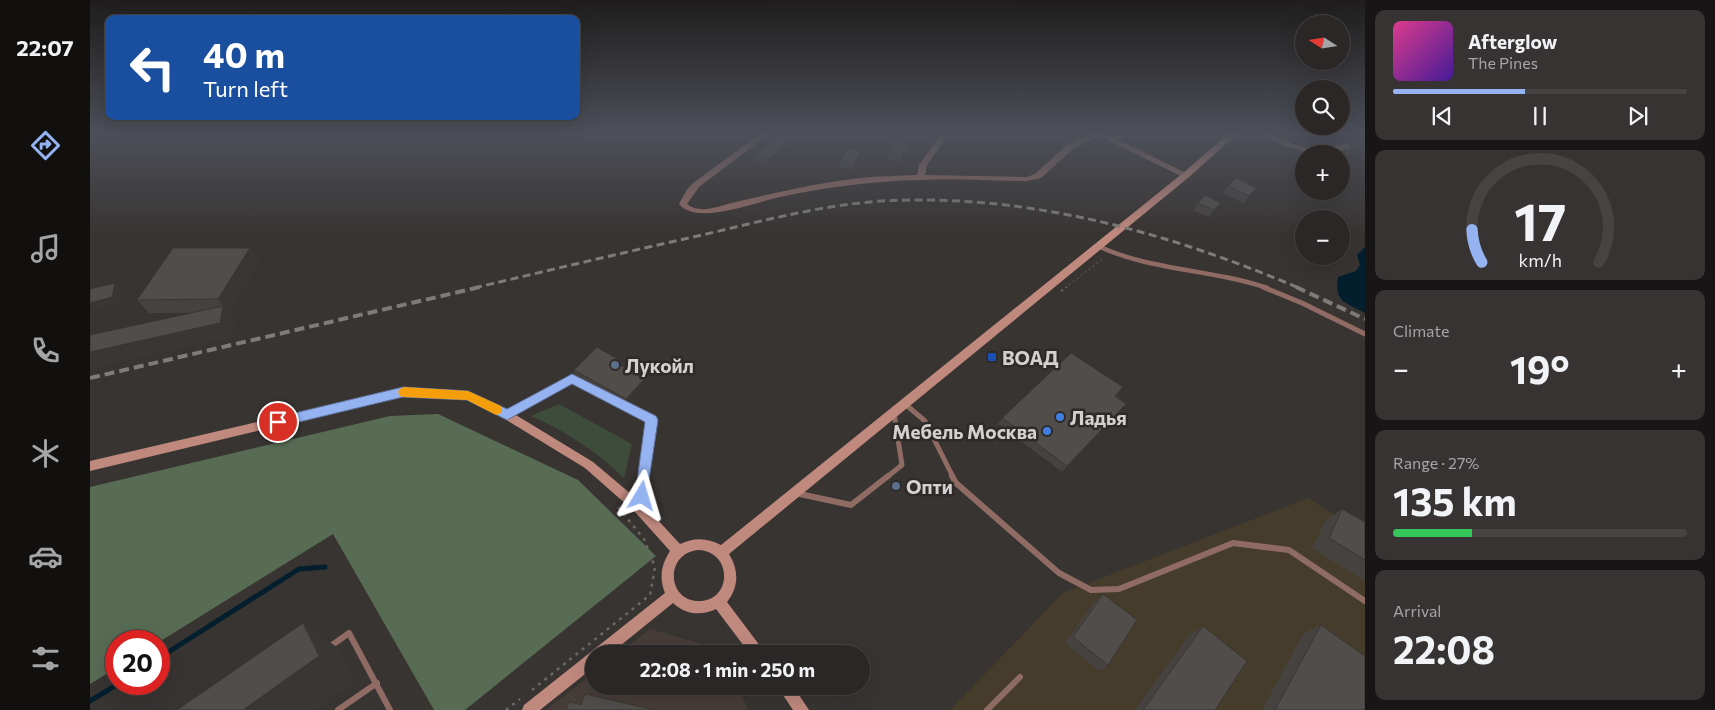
<!DOCTYPE html>
<meta charset="utf-8">
<style>
body{margin:0;font-family:Commissioner,sans-serif;background:#363332;color:#f1f3f6;height:100vh;display:flex;flex-direction:column;font-size:19px;white-space:nowrap}
*{box-sizing:border-box;margin:0}
p{font-size:16px;color:#a5a5a7}
.icon{flex:none;width:28px;height:28px;fill:none;stroke:currentColor;stroke-width:2;stroke-linecap:round;stroke-linejoin:round}
.map{position:relative;flex:1;overflow:hidden}
.side{display:flex;flex-direction:column;gap:10px;padding:10px;background:#171515;width:350px}
.side>*{flex:none}
.guide{position:absolute;left:15px;top:15px;width:475px;height:105px;border-radius:10px;box-shadow:0 5px 20px #0002,0 0 0 1px #464443;background:#1a4fa0;color:#fff;overflow:hidden}
.needle{width:32px;rotate:282deg}
.tools{position:absolute;left:1205px;top:15px;display:grid;gap:10px}
.tools a{display:grid;place-items:center;width:55px;height:55px;border-radius:50%;background:#2a2726;box-shadow:0 5px 20px #0002,0 0 0 1px #464443;font-size:25px}
.speed{position:absolute;left:15px;top:630px;display:flex;gap:10px;font-size:25px;font-weight:700;text-align:center}
.speed>*{display:grid;place-content:center;width:65px;height:65px;border-radius:50%;background:#2a2726;box-shadow:0 5px 20px #0002,0 0 0 1px #464443;line-height:1}
.speed .limit{border:8px solid #d22;background:#fff;color:#111}
.pin{position:absolute;display:grid;place-items:center;width:42px;height:42px;color:#fff;margin:-21px;border:2px solid #fff;border-radius:50%;box-shadow:0 1px 5px #0007}
.me{position:absolute;width:55px;margin:-28px;rotate:7deg;stroke-linejoin:round;filter:drop-shadow(0 0 4px #0008)}
.turn{display:flex;align-items:center;gap:18px;height:105px;padding:0 15px;font-size:22px}
.turn .icon{width:65px;height:65px;stroke-width:2.5}
.turn b{display:block;font-size:35px;line-height:42px}
.big{font-size:38px;font-weight:700;line-height:1.1}
.side .card{flex:1;display:flex;flex-direction:column;justify-content:center;gap:8px;min-width:0;padding:0 18px;border-radius:10px;background:#363332}
.side .dial{align-items:center;gap:0}
.dial svg{height:130px;overflow:visible;fill:none;stroke:#464443;stroke-width:7;stroke-linecap:round;text-anchor:middle}
.dial text{fill:#f1f3f6;stroke:none}
.song{display:flex;align-items:center;gap:15px}
.cover{width:60px;height:60px;border-radius:8px;background:linear-gradient(135deg,hsl(330 70% 55%),hsl(260 70% 35%))}
.played{height:5px;border-radius:2px;background:linear-gradient(90deg,#95b2f1 45%,#464443 45%)}
.keys{display:flex;justify-content:space-around;direction:ltr}
.heat{display:flex;justify-content:space-between;align-items:center;font-size:28px;direction:ltr}
.charge{height:8px;border-radius:4px;background:linear-gradient(90deg,#34c759 27%,#464443 0)}
.trip{position:absolute;left:495px;top:645px;width:285px;height:50px;border-radius:25px;background:#2a2726;box-shadow:0 5px 20px #0002,0 0 0 1px #464443;font-weight:700;line-height:50px;text-align:center}
main{display:flex;flex:1;min-height:0}
.dock{display:flex;flex-direction:column;width:90px;justify-content:space-around;align-items:center;background:#11100f;color:#a5a5a7}
.dock .icon{width:35px;height:35px}
.dock .on{color:#95b2f1}
.dock b{font-size:22px;color:#f1f3f6}
.map>svg:first-child{display:block}
.built{fill:#473d38}
.industrial{fill:#453c2b}
.green{fill:#3e4c3b}
.forest{fill:#586c54}
.water{fill:#031f2d}
.lines{fill:none;stroke-linecap:round;stroke-linejoin:round}
.stream{stroke:#031f2d;stroke-width:5}
.path-far2{stroke:#6c6866;stroke-width:1;stroke-dasharray:2 3;stroke-linecap:butt}
.path-far1{stroke:#6c6866;stroke-width:2;stroke-dasharray:2.5 4;stroke-linecap:butt}
.path{stroke:#6c6866;stroke-width:2.5;stroke-dasharray:3 5;stroke-linecap:butt}
.lane-far2{stroke:#8f6b64;stroke-width:4.5}
.lane-far1{stroke:#8f6b64;stroke-width:5}
.lane{stroke:#8f6b64;stroke-width:6}
.street{fill:#8f6b64;fill-rule:evenodd}
.secondary{fill:#c0897e;fill-rule:evenodd}
.rail-far1{stroke:#7e7b79;stroke-width:3;stroke-dasharray:8 4.5;stroke-linecap:butt}
.rail{stroke:#7e7b79;stroke-width:4;stroke-dasharray:10 5;stroke-linecap:butt}
.wall{fill:#464240}
.shaded-wall{fill:#393634}
.building{fill:#514d4b;stroke:#393634}
.route{fill:#95b2f1;stroke:#61749d}
.slow{fill:#f59e0b}
.transit-dot{fill:#1a4fb4;stroke:#2e2a29;stroke-width:2}
.service-dot{fill:#5c6f8a;stroke:#2e2a29;stroke-width:2}
.shop-dot{fill:#3f7fe0;stroke:#2e2a29;stroke-width:2}
.labels{text-anchor:middle;dominant-baseline:central;stroke-width:5;stroke-linejoin:round;paint-order:stroke}
.poi-label{font-size:19px;font-weight:bold;fill:#d3d0cf;stroke:#2e2a29;text-anchor:start}
</style>
<main>
<nav class="dock">
<b>22:07</b>
<svg class="icon on" aria-label="directions" viewBox="0 0 24 24"><path d="M12 3l9 9-9 9-9-9zM9 14v-3h6M13 9l2 2-2 2"/></svg>
<svg class="icon" aria-label="music" viewBox="0 0 24 24"><path d="M9 18V5l10-2v13"/><circle cx="6" cy="18" r="3"/><circle cx="16" cy="16" r="3"/></svg>
<svg class="icon" aria-label="phone" viewBox="0 0 24 24"><path d="M5 4h4l2 5-3 2q2 4 5 5l2-3 5 2v4C11 20 4 13 5 4z"/></svg>
<svg class="icon" aria-label="climate" viewBox="0 0 24 24"><path d="M12 3v18M4 7l16 10M4 17L20 7"/></svg>
<svg class="icon" aria-label="car" viewBox="0 0 24 24"><path d="M5 17H2v-5l4-1 3-4h7l3 4 3 1v5h-3M9 17h6M6 11h13"/><circle cx="7" cy="17" r="2"/><circle cx="17" cy="17" r="2"/></svg>
<svg class="icon" aria-label="filters" viewBox="0 0 24 24"><path d="M4 7h16M4 17h16"/><circle cx="9" cy="7" r="2"/><circle cx="15" cy="17" r="2"/></svg>
</nav>
<div class="map">
<svg width="1275" height="710" viewBox="0 0 1275 710">
<rect width="100%" height="100%" fill="#383432"/>
<g class="built">
<polygon points="560,629 633,650 635,654 528,654"/>
<polygon points="504,673 504,686 648,686 658,710 456,710"/>
</g>
<polygon class="industrial" points="1218,498 1275,534 1275,710 860,710 973,593"/>
<path class="green" d="M469,404L542,444L534,478C509,453 474,430 441,416Z"/>
<polygon class="forest" points="348,414 488,480 566,556 375,710 344,710 243,534 69,642 26,641 26,668 0,684 0,487 300,416"/>
<path class="water" d="M1275,247V313C1255,302 1244,302 1248,277L1266,271L1270,265L1267,255Z"/>
<g class="lines">
<g class="stream">
<polyline points="69,658 209,569 235,567"/>
<polyline points="0,701 28,684"/>
</g>
<polyline class="path-far2" points="975,288 1015,257"/>
<polyline class="path-far1" points="971,291 977,287"/>
<g class="path">
<polyline points="442,690 560,595 565,567 554,539 527,506"/>
<polyline points="416,710 430,699"/>
</g>
<g class="lane-far2">
<path d="M1173,134C1204,148 1223,156 1257,146"/>
<polyline points="1023,140 1033,134"/>
<path d="M1008,246C1061,271 1122,269 1177,288"/>
</g>
<g class="lane-far1">
<polyline points="1173,287 1212,303 1275,334"/>
<polyline points="815,404 835,421 863,477"/>
<polyline points="417,415 482,378 562,420 554,477"/>
<polyline points="797,477 812,465 804,413"/>
</g>
<g class="lane">
<polyline points="862,476 866,483 969,573 1001,590 1029,589 1143,543 1199,550 1275,601"/>
<polyline points="705,493 761,505 798,476"/>
<polyline points="550,508 554,476"/>
<polyline points="238,648 259,633 300,710"/>
<polyline points="248,710 287,683"/>
<polyline points="897,710 930,677"/>
</g>
<path class="street" d="M670,134H679L609,187L597,204C610,214 627,207 641,203C684,193 727,183 770,178C789,176 808,176 827,175L829,165L851,134H859L837,165L835,175L937,177L945,174L978,144L1001,134H1017L1100,175L1099,177H1093L1009,136L984,148L951,178L937,181C902,181 866,178 830,180C783,181 736,187 690,197C666,202 606,226 589,204L596,191L603,183Z"/>
<g class="secondary">
<path d="M1138,134H1147L1099,177L639,554C649,570 649,587 637,602L676,654H660L626,609C611,616 596,615 583,603L520,654H504V667L450,710H432L434,705L575,593C569,578 571,565 580,551L546,513L495,468L413,418L377,400L313,396L0,471V461L313,388L378,392L421,412L503,462L554,505L590,544C605,537 617,538 631,545L1093,173ZM609,550C643,552 642,601 609,601C576,601 575,552 609,550Z"/>
<polygon points="687,686 703,686 719,710 703,710"/>
</g>
<path class="rail-far1" d="M384,288C460,270 536,252 612,235C672,221 731,205 792,201C937,193 1077,232 1209,288"/>
<g class="rail">
<polyline points="1206,287 1275,319"/>
<polyline points="0,378 390,287"/>
</g>
</g>
<g class="wall">
<polygon points="828,134 817,146 816,153 810,162 797,158 799,151"/>
<polygon points="696,149 696,152 678,166 666,161 667,154"/>
<polygon points="771,151 769,158 763,170 750,167 751,160"/>
<polygon points="1138,186 1161,195 1154,203 1133,193"/>
<polygon points="1108,203 1126,210 1119,217 1103,210"/>
<polygon points="160,248 169,262 139,313 144,319 142,337 100,313 59,313 47,300"/>
<polygon points="529,360 530,363 529,364 555,378 555,381 537,402 484,374 484,370"/>
<polygon points="1028,394 1026,397 1031,410 972,472 908,424 912,418"/>
<polygon points="1252,509 1275,522 1275,581 1222,548 1236,520"/>
<polygon points="1013,594 1018,665 1009,671 975,643 1005,601"/>
<polygon points="1231,625 1275,710 1172,710 1213,634"/>
<polygon points="1113,626 1125,710 1045,710 1099,635"/>
</g>
<g class="shaded-wall">
<polygon points="706,134 713,134 696,149 696,152 678,166 678,159"/>
<polygon points="823,134 828,134 811,151 813,145"/>
<polygon points="818,146 816,153 810,162 812,155"/>
<polygon points="771,151 769,158 763,170 764,163"/>
<polygon points="1166,188 1161,195 1154,203 1159,196"/>
<polygon points="1131,203 1126,210 1119,217 1124,210"/>
<polygon points="160,248 169,262 139,313 128,299"/>
<polygon points="25,283 32,290 29,304 0,311 0,303"/>
<polygon points="133,306 144,319 142,337 0,369 0,352"/>
<polygon points="555,378 555,381 537,402 536,399"/>
<polygon points="1036,404 1031,410 972,472 977,466"/>
<polygon points="213,623 251,650 266,681 227,710 153,710"/>
</g>
<g class="building">
<polygon points="690,134 706,134 694,144 696,145 678,159 667,154"/>
<polygon points="811,134 823,134 813,145 818,146 812,155 799,151"/>
<polygon points="758,148 771,151 764,163 751,160"/>
<polygon points="1146,178 1166,188 1159,196 1138,186"/>
<polygon points="1115,195 1131,203 1124,210 1108,203"/>
<polygon points="83,248 160,248 128,299 47,300"/>
<polygon points="25,283 22,297 0,303 0,289"/>
<polygon points="133,306 130,323 0,352 0,335"/>
<polygon points="507,347 529,360 526,363 555,378 536,399 484,370"/>
<polygon points="981,353 1033,387 1025,396 1036,404 977,466 912,418"/>
<polygon points="1252,509 1275,522 1275,560 1239,538"/>
<polygon points="1013,594 1047,620 1018,665 983,637"/>
<polygon points="213,623 229,656 153,710 87,710"/>
<polygon points="1231,625 1275,656 1275,710 1185,710"/>
<polygon points="1113,626 1157,661 1125,710 1053,710"/>
<polygon points="495,694 565,710 476,710 479,702 491,705"/>
</g>
<linearGradient id="sky" x2="0" y2="1"><stop stop-color="#1f1d1c"/><stop offset="0.57" stop-color="#4d505a"/><stop offset="1" stop-color="#4d505a" stop-opacity="0"/></linearGradient>
<rect width="1275" height="234" fill="url(#sky)"/>
<polygon class="route" points="482,374 566,416 568,420 556,500 552,502 547,500 545,496 555,422 482,384 417,420 377,400 313,397 188,427 183,426 181,422 183,418 188,417 313,387 378,391 417,409"/>
<polygon class="slow" points="314,387 378,391 411,406 412,410 411,413 406,415 377,400 314,397 310,396 308,392 310,389"/>
<rect class="transit-dot" x="897" y="352" width="10" height="10" rx="2.5"/>
<g class="service-dot">
<circle cx="525" cy="365" r="5"/>
<circle cx="806" cy="486" r="5"/>
</g>
<g class="shop-dot">
<circle cx="970" cy="417" r="5"/>
<circle cx="957" cy="431" r="5"/>
</g>
<g class="labels">
<g class="poi-label">
<text x="912" y="357">ВОАД</text>
<text x="535" y="365">Лукойл</text>
<text x="980" y="417">Ладья</text>
<text x="947" y="431" text-anchor="end">Мебель Москва</text>
<text x="816" y="486">Опти</text>
</g>
</g>
</svg>
<div class="tools">
<a><svg class="needle" viewBox="-14 -14 28 28"><path d="M0-13l5 13h-10z" fill="#e53935"/><path d="M0 13l5-13h-10z" fill="#a5a5a7"/></svg></a>
<a><svg class="icon" aria-label="search" viewBox="0 0 24 24"><circle cx="10" cy="10" r="6"/><path d="M15 15l6 6"/></svg></a>
<a>+</a>
<a>−</a>
</div>
<div class="speed"><div class="limit">20</div></div>
<div class="pin" style="left:188px;top:422px;background:#d93025"><svg class="icon" aria-label="arrive" viewBox="0 0 24 24"><path d="M6 21V4h12l-3 4 3 4H6"/></svg></div>
<svg class="me" style="left:552px;top:496px" viewBox="-20 -20 40 40"><path d="M0-17L14 15 0 8-14 15z" fill="#95b2f1" stroke="#fff" stroke-width="4"/></svg>
<div class="trip">22:08 · 1 min · 250 m</div>
<div class="guide">
<div class="turn"><svg class="icon" aria-label="left" viewBox="0 0 24 24"><path d="M17 20v-9H6M10 6l-5 5 5 5"/></svg><div><b>40 m</b>Turn left</div></div>
</div>
</div>
<section class="side">
<div class="card">
<div class="song"><i class="cover"></i><div><b>Afterglow</b><p>The Pines</p></div></div>
<div class="played"></div>
<div class="keys"><svg class="icon" aria-label="previous" viewBox="0 0 24 24"><path d="M18 5L8 12l10 7zM5 5v14"/></svg><svg class="icon" aria-label="pause" viewBox="0 0 24 24"><path d="M8 5v14M16 5v14"/></svg><svg class="icon" aria-label="next" viewBox="0 0 24 24"><path d="M6 5l10 7-10 7zM19 5v14"/></svg></div>
</div>
<div class="card dial"><svg viewBox="0 0 100 80">
<path d="M14 69A42 42 0 1 1 86 69"/>
<path d="M14 69A42 42 0 0 1 8 49" stroke="#95b2f1"/>
<text x="50" y="56" font-size="32" font-weight="700">17</text>
<text x="50" y="72" font-size="11">km/h</text>
</svg></div>
<div class="card"><p>Climate</p>
<div class="heat"><a>−</a><b class="big">19°</b><a>+</a></div>
</div>
<div class="card"><p>Range · 27%</p><b class="big">135 km</b><div class="charge"></div></div>
<div class="card"><p>Arrival</p><b class="big">22:08</b></div>
</section>
</main>
